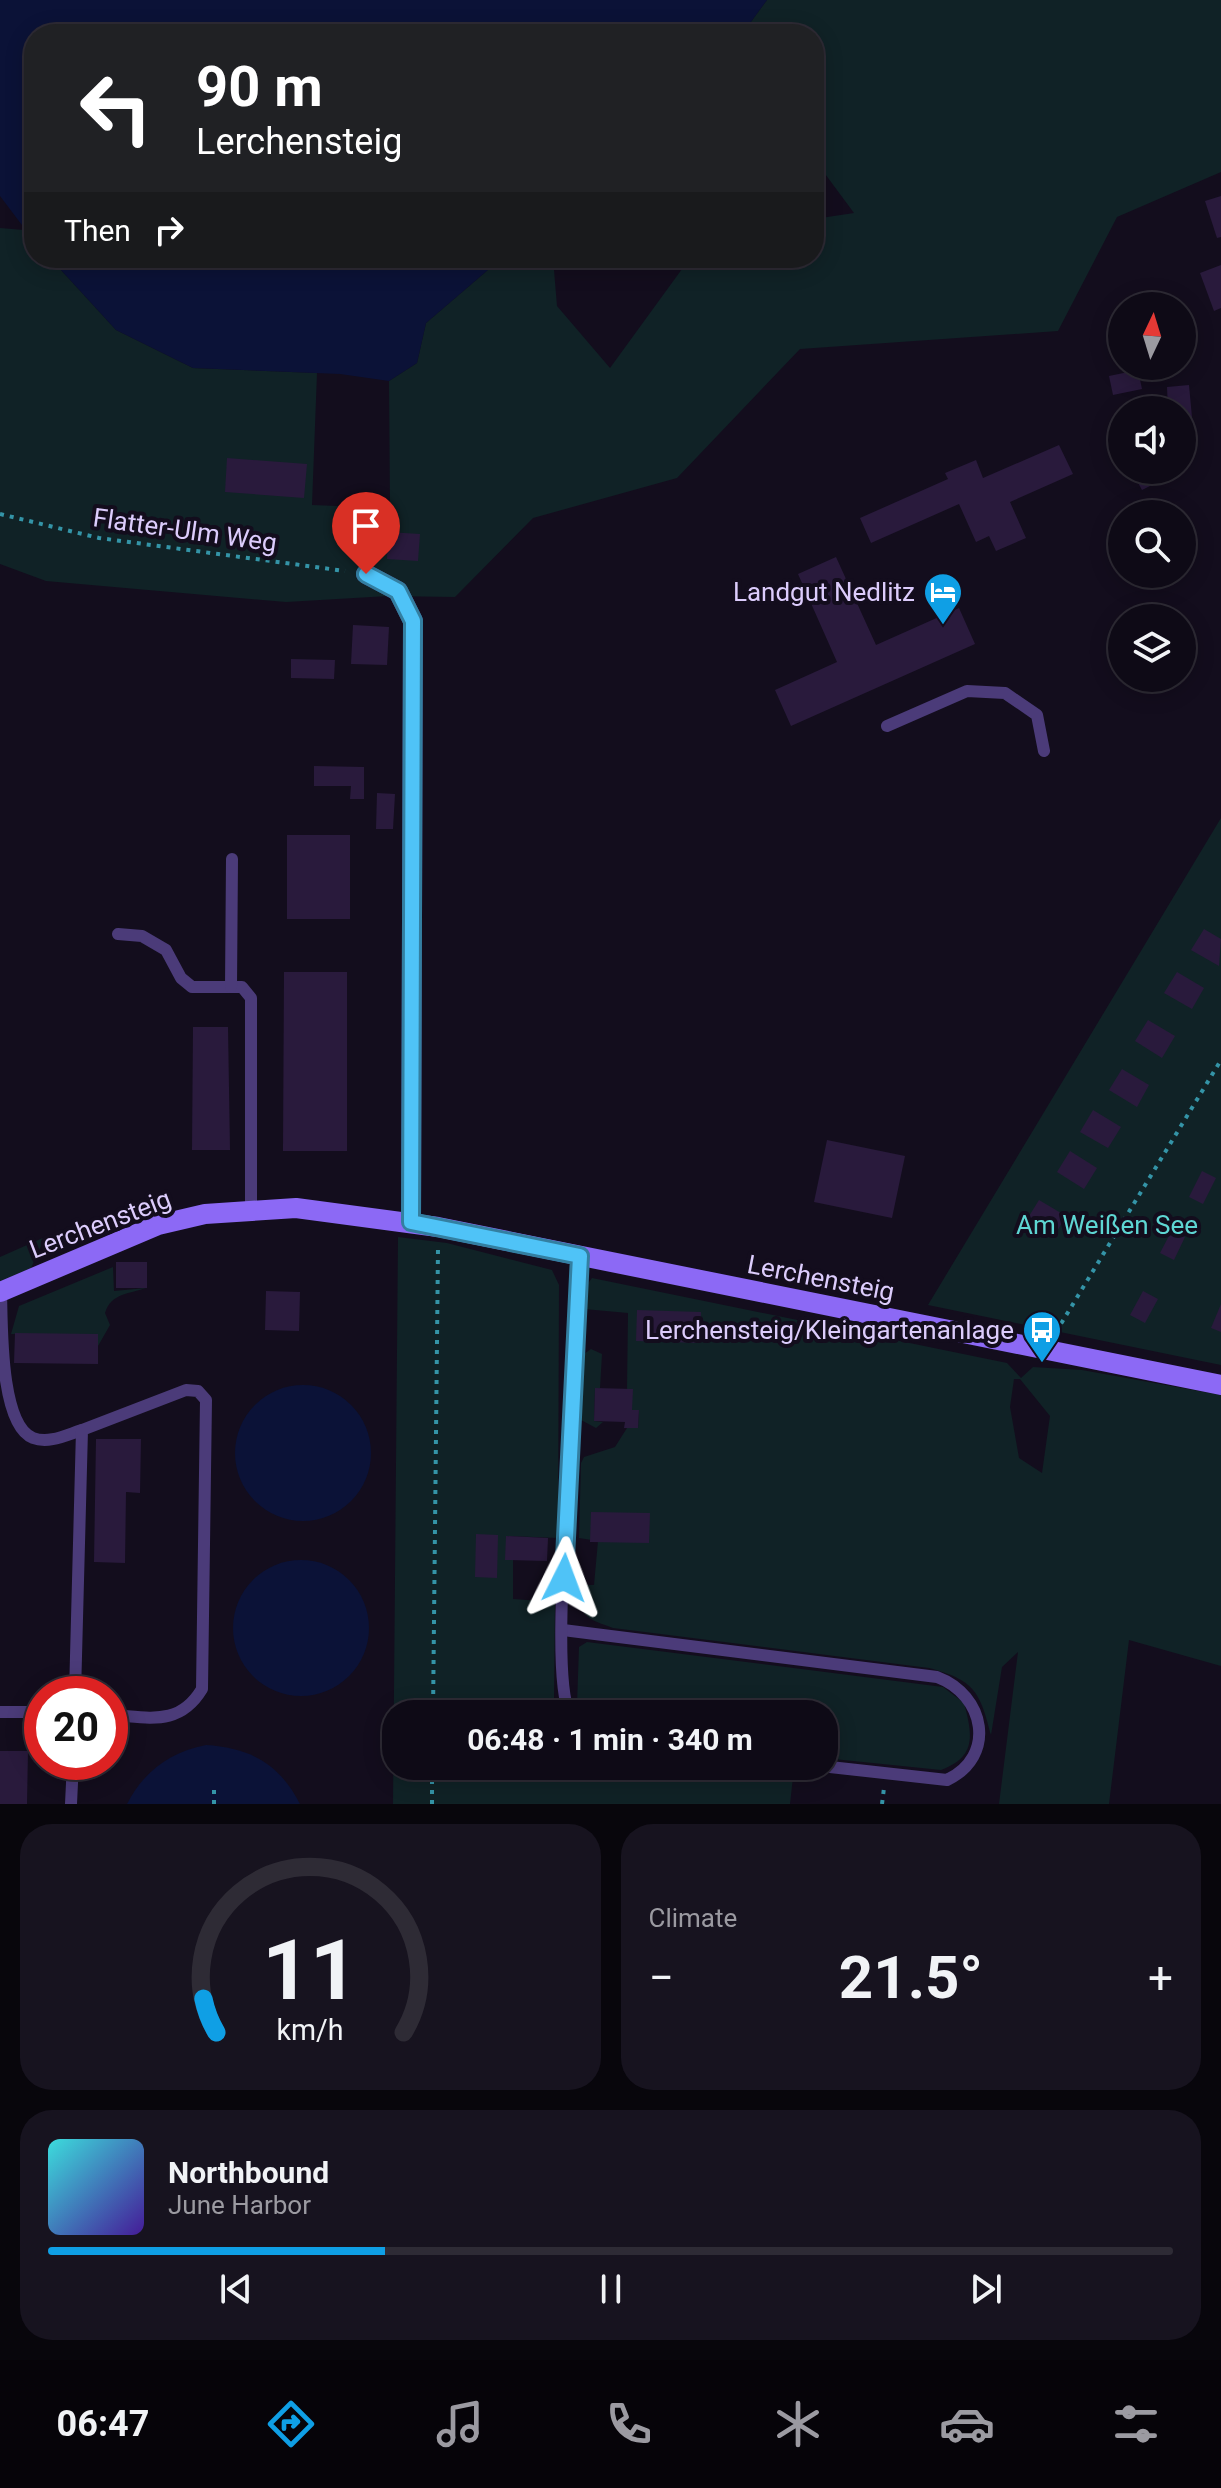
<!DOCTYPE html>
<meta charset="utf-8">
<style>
body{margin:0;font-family:Roboto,sans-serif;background:#17131f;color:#f1f3f6;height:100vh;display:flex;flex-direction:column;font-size:30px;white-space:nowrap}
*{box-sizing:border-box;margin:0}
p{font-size:26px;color:#9b9aa1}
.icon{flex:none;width:44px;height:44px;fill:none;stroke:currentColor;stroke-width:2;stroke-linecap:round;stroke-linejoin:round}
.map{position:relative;height:1804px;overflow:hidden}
.panel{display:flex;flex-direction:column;gap:20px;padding:20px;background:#08060c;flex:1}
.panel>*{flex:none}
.guide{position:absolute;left:24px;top:24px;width:800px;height:244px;border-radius:32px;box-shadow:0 4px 20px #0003,0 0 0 2px #2e2b35;background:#202124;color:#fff;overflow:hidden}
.needle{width:52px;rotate:4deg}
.fabs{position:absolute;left:1108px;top:292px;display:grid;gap:16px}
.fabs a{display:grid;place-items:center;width:88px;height:88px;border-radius:50%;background:#0e0a16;box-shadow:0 4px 20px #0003,0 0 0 2px #2e2b35;font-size:40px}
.speed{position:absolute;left:24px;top:1676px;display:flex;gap:16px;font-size:40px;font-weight:700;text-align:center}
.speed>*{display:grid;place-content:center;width:104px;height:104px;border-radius:50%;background:#0e0a16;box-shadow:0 4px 20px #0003,0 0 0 2px #2e2b35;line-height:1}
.speed .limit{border:12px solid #d22;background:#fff;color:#111}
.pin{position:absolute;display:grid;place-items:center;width:68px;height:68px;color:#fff;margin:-82px -34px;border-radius:50% 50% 50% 0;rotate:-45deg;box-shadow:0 0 8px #0007}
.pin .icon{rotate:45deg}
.me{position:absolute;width:88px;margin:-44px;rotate:3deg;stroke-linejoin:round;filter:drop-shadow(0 0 6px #0008)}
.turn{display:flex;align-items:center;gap:28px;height:168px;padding:0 40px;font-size:36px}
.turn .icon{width:104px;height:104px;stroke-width:2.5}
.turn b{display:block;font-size:56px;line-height:68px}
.then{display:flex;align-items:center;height:76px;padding:0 40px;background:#0003;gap:16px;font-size:30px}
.big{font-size:60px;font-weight:700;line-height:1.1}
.panel .widget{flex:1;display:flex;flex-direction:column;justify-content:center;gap:12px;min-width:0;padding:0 28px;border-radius:32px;background:#17131f}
.panel .dial{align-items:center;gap:0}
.dial svg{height:208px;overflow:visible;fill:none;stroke:#2e2b35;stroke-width:7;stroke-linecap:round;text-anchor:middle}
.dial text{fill:#f1f3f6;stroke:none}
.song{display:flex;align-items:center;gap:24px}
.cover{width:96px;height:96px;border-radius:12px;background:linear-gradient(135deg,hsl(180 70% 55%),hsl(260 70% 35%))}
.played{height:8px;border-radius:4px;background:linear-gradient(90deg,#0f9fe5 30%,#2e2b35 30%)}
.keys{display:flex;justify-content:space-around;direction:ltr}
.heat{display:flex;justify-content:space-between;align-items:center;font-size:44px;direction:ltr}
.panel .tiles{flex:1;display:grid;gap:20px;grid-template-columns:1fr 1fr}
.widget:last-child{grid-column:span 2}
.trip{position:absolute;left:382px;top:1700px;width:456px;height:80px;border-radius:32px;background:#0e0a16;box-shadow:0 4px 20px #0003,0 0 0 2px #2e2b35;font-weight:700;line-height:80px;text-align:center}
.dock{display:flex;height:128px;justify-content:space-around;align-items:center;background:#060409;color:#9b9aa1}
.dock .icon{width:56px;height:56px}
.dock .current{color:#0f9fe5}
.dock b{font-size:36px;color:#f1f3f6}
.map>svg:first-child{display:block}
.green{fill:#102226;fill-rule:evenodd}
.water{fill:#0b1237}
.building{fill:#291a3c}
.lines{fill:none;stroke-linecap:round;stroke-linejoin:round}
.path{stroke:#3494a7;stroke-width:4;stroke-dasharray:4 6;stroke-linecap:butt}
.lane{stroke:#4b3b79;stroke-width:12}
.street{stroke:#4b3b79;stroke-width:20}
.secondary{stroke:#8c69f5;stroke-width:20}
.route-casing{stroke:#337fa1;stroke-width:20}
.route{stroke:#4fc3f7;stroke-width:14}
.labels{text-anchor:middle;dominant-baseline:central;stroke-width:8;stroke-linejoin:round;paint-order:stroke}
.street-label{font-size:26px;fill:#dcccfc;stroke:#130d1d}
.poi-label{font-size:26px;fill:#dcccfc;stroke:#130d1d;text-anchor:end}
.park-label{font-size:26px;fill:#5ed6d3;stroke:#130d1d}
</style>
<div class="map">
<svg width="1221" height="1804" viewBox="0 0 1221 1804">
<rect width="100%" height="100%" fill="#130d1d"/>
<g class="green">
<polygon points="767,0 1221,0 1221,172 1117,217 1058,331 800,349 677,478 533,518 455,597 388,596 286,602 46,581 0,564 0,228 24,230 34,241 34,258 50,258 116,330 193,368 317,373 312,505 390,508 389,381 417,363 426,323 489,269 508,258 553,258 557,306 610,368 690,258 814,258 814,219 854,213 814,159 814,34 742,34"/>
<polygon points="1221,818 1221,1365 928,1305"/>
<polygon points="45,1237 31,1268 0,1281 0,1257"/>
<polygon points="398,1237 447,1243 552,1270 559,1285 558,1538 506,1536 513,1560 513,1599 555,1602 554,1699 563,1714 396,1714 396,1766 776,1766 794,1768 790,1804 393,1804"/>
<path d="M113,1267L114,1291L146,1288C129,1294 111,1293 105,1313L110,1325L98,1346L97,1334H11L19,1306Z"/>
<path d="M592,1278L1007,1363L1021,1378L1033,1367L1082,1370L1221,1395V1666L1129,1640L1109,1804H999L1018,1652L1002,1667L991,1735C980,1691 974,1680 929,1668L613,1628C585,1618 578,1616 580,1585H594L598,1541L579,1538L581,1463L584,1457L615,1447L627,1428H638L639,1410H632V1390L627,1389L628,1313L584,1309L586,1286ZM1014,1379H1020L1050,1416L1042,1473L1019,1458L1010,1407Z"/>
<polygon points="591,1349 602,1354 600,1388 595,1389 594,1421 603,1422 596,1428 581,1420 581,1356"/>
<path d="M587,1642L943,1687L964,1703C973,1736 976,1757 941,1770L824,1758V1714H582L577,1705L579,1647Z"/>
</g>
<g class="water">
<polygon points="0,0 767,0 742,34 34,34 34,241 0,196"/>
<polygon points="50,258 508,258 489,269 426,323 417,363 389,381 340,374 193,368 116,330"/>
<circle cx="303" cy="1453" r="68"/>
<circle cx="301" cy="1628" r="68"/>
<path d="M206,1745C250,1748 279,1763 300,1804H127C144,1771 170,1752 206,1745Z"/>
</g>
<g class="building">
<polygon points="1221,196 1221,237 1217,238 1205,201"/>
<polygon points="1221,265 1221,308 1214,311 1200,273"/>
<polygon points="1138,370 1142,389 1113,395 1109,376"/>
<polygon points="1189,385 1193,428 1182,429 1182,410 1168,410 1167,387"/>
<polygon points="1059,445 1073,474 1010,502 1026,538 996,551 989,536 976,542 959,504 871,543 860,518 948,479 945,473 976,460 983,478"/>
<polygon points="227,458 307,464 304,498 225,492"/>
<polygon points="1131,470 1150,470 1156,483 1142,490"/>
<polygon points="388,532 420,534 418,561 387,559"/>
<polygon points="836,557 876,645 959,608 975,644 791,726 775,690 837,662 798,574"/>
<polygon points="353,625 389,627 387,665 351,664"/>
<polygon points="291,659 335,660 334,679 291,678"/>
<polygon points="314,766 364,767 364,799 350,799 351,786 314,786"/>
<polygon points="377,793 395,794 393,829 376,829"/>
<rect x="287" y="835" width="63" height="84"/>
<polygon points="1204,929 1221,939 1219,966 1191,950"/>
<polygon points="284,972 347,972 347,1151 283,1151"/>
<polygon points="1177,972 1204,988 1192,1009 1164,993"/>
<polygon points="1148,1020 1175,1036 1162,1058 1135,1041"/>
<polygon points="193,1027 228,1027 230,1150 192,1150"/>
<polygon points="1122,1069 1149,1085 1137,1107 1109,1090"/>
<polygon points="1093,1110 1121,1127 1108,1148 1080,1132"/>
<polygon points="827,1140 905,1156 892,1218 814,1202"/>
<polygon points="1070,1151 1097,1168 1084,1189 1057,1172"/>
<polygon points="1202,1171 1216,1178 1203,1204 1189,1197"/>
<polygon points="1039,1200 1066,1216 1053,1238 1026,1221"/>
<polygon points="1172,1230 1185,1237 1174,1260 1160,1253"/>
<rect x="116" y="1262" width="31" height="26"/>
<polygon points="266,1291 300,1292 299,1331 265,1330"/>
<polygon points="1143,1291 1158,1299 1145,1323 1130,1315"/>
<polygon points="1221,1304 1221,1332 1211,1328"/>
<polygon points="637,1310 701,1312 700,1343 636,1341"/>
<polygon points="15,1333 98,1334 98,1364 14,1363"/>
<polygon points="595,1388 633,1389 632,1410 639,1410 638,1428 624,1428 625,1422 594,1421"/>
<polygon points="96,1439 141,1439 140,1493 126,1492 125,1563 94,1562"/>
<polygon points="591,1512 650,1513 649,1543 590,1542"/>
<polygon points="476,1534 498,1535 497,1578 475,1577"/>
<polygon points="506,1536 548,1538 547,1561 505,1560"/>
<polygon points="0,1751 28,1751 27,1804 0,1804"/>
</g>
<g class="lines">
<g class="path">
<polyline points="0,514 99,538 345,571"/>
<polyline points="1056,1332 1221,1060"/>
<polyline points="433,1714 438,1248"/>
<polyline points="214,1804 214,1786"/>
<polyline points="432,1804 432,1766"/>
<polyline points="882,1804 884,1788"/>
</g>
<g class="lane">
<polyline points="887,726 967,691 1005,693 1037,715 1044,751"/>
<polyline points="118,934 142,936 166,950 181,978 192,987 242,987 251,998 251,1208"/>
<polyline points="231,987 232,859"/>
<path d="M1,1291C2,1326 0,1425 33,1438C49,1444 66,1435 82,1430"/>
<path d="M563,1630L937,1677C985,1695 997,1756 947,1780L821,1766"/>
<path d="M75,1694L82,1430L186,1390L198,1391L206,1400L202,1689C179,1727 149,1717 110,1715"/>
<polyline points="0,1712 42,1712"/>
<path d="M570,1714C552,1682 567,1511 569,1464C572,1395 571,1324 580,1256"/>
<polyline points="71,1804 73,1762"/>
</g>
<polyline class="street" points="366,574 398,591 413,621 411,1222"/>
<polyline class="secondary" points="0,1292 158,1225 205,1214 296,1208 438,1227 1221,1385"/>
</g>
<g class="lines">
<g class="route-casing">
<polyline id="route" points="366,574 398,591 413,621 411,1222 580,1256 564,1578"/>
</g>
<use href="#route" class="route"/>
</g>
<defs>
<g id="hotel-pin" transform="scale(2)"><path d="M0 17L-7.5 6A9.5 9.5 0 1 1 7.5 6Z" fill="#0f9fe5" stroke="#130d1d"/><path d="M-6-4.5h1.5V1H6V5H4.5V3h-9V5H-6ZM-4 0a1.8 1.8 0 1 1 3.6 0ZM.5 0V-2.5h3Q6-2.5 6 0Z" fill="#fff"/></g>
<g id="bus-pin" transform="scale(2)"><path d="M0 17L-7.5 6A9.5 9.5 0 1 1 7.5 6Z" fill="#0f9fe5" stroke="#130d1d"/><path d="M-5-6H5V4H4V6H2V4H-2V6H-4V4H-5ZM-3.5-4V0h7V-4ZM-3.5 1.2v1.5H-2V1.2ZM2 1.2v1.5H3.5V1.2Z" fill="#fff"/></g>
</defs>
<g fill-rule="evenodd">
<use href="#hotel-pin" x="943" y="592"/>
<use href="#bus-pin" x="1042" y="1330"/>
</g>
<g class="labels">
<g class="street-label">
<text transform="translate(185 530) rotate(8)">Flatter-Ulm Weg</text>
<text transform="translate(100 1224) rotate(-21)">Lerchensteig</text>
<text transform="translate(821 1278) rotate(11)">Lerchensteig</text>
</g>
<g class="poi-label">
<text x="915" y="592">Landgut Nedlitz</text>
<text x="1014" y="1330">Lerchensteig/Kleingartenanlage</text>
</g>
<g class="park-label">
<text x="1107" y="1225">Am Weißen See</text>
</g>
</g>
</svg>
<div class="fabs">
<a><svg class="needle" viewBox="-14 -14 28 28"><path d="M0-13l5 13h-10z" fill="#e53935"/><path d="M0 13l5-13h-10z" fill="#9b9aa1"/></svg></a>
<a><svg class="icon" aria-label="sound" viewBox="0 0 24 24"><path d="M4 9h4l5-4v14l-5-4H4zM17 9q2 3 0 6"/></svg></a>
<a><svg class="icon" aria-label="search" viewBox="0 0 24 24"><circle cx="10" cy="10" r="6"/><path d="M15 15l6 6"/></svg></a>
<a><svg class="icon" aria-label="layers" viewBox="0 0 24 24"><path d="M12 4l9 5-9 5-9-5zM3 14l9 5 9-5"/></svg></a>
</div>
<div class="speed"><div class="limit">20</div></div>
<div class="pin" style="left:366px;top:574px;background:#d93025"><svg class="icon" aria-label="arrive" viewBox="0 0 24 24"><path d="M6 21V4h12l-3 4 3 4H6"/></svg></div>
<svg class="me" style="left:564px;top:1578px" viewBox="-20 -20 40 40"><path d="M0-17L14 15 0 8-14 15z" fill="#4fc3f7" stroke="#fff" stroke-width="4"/></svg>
<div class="trip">06:48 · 1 min · 340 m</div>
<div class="guide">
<div class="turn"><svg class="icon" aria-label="left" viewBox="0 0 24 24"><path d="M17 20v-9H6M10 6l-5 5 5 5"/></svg><div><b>90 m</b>Lerchensteig</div></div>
<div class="then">Then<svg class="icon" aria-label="right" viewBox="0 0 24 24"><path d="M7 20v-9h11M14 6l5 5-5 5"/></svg></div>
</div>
</div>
<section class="panel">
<div class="tiles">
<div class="widget dial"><svg viewBox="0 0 100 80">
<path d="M14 69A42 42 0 1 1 86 69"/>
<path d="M14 69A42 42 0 0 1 9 56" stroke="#0f9fe5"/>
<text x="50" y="56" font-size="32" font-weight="700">11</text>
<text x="50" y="72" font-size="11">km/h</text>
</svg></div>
<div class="widget"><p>Climate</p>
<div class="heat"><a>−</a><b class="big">21.5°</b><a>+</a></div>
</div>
<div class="widget">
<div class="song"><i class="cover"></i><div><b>Northbound</b><p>June Harbor</p></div></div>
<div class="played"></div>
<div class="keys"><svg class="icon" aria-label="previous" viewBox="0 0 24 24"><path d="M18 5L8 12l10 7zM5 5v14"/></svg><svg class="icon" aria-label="pause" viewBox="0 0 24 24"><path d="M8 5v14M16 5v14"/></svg><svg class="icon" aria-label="next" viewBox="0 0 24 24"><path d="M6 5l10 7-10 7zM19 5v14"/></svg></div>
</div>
</div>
</section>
<nav class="dock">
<b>06:47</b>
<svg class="icon current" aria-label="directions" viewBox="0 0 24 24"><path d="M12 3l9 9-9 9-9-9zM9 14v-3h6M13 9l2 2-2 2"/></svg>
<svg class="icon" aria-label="music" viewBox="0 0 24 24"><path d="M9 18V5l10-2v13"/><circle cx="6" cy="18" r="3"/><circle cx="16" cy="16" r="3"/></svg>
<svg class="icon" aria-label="phone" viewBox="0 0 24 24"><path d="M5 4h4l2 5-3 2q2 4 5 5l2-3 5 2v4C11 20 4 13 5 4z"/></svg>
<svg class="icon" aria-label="climate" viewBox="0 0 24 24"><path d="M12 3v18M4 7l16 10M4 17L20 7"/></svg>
<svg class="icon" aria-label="car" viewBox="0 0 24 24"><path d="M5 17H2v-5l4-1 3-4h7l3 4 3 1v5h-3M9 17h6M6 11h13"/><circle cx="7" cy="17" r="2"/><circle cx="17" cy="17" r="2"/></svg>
<svg class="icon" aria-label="filters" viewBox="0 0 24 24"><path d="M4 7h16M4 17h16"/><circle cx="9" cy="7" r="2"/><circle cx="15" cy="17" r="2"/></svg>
</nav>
